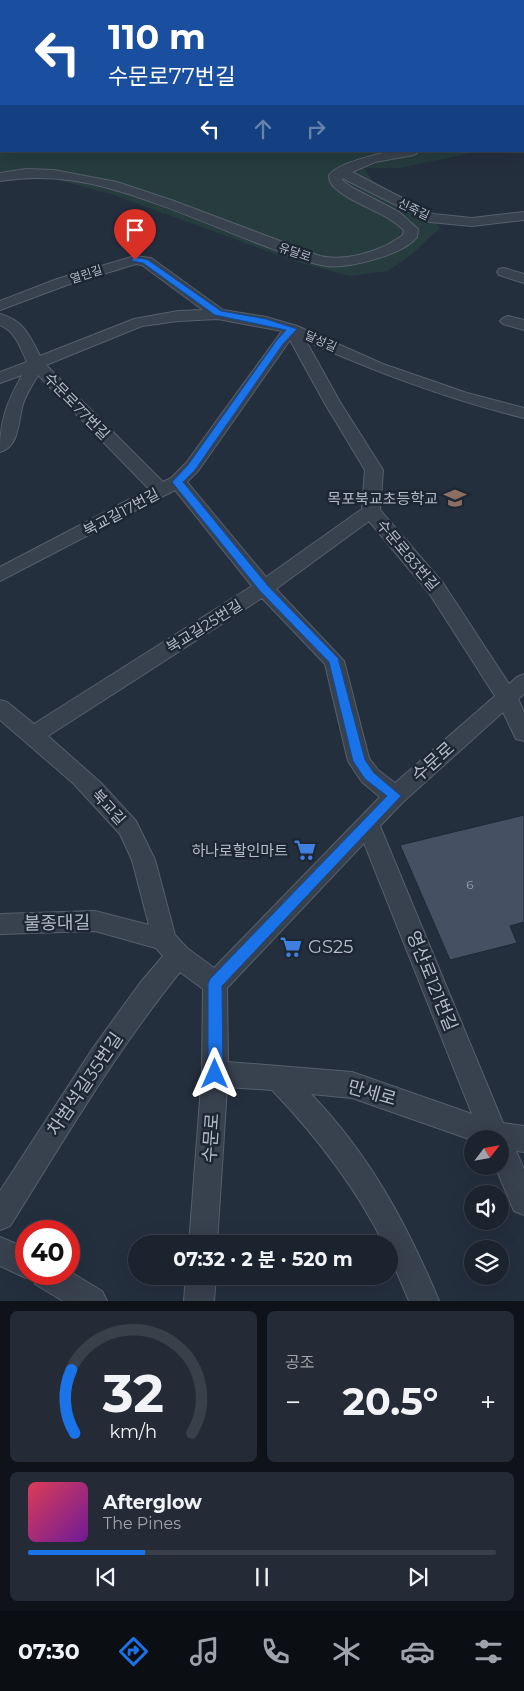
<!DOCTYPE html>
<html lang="ko">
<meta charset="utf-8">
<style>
body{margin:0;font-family:Montserrat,"Noto Sans KR",sans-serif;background:#242b36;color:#f1f3f6;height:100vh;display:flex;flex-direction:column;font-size:19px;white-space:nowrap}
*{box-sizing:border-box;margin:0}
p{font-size:16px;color:#a0a4aa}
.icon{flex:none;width:28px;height:28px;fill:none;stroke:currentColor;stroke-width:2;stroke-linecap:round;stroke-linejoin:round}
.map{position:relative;height:1301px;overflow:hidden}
.details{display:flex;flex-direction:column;gap:10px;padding:10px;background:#0f1319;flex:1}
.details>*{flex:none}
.guide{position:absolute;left:0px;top:0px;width:525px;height:152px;box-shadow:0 5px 20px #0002,0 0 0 1px #39404a;background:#1a4fa0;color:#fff;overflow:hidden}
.needle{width:32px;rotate:59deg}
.fabs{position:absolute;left:464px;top:1130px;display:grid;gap:10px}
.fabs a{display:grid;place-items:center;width:45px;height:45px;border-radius:50%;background:#1b232e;box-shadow:0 5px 20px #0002,0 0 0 1px #39404a;font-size:25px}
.speed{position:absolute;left:15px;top:1220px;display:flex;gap:10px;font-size:25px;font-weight:700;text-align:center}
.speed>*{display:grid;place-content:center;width:65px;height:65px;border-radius:50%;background:#1b232e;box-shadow:0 5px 20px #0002,0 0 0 1px #39404a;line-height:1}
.speed .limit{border:8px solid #d22;background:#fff;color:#111}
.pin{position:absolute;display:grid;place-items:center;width:42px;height:42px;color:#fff;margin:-51px -21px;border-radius:50% 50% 50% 0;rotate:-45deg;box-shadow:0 0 5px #0007}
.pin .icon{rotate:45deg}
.me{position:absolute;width:55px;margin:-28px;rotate:0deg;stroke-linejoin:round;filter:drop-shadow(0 0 4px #0008)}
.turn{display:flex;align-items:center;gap:18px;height:105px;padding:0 25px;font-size:22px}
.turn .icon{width:65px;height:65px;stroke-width:2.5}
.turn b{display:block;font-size:35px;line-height:42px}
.lanes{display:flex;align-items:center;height:48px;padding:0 25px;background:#0003;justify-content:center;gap:25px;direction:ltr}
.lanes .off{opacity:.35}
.big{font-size:38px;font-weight:700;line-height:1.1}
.details .tile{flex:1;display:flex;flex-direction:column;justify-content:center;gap:8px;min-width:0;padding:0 18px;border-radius:8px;background:#242b36}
.details .dial{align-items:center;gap:0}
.dial svg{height:130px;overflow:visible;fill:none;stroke:#39404a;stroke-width:7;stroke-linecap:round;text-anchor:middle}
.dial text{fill:#f1f3f6;stroke:none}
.song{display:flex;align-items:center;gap:15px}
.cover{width:60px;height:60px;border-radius:8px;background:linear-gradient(135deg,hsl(350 70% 55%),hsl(280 70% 35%))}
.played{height:5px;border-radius:2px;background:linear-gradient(90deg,#1a73e8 25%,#39404a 25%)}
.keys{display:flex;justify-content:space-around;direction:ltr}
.heat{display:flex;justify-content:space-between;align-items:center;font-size:28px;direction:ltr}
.details .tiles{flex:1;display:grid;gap:10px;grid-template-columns:1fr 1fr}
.tile:last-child{grid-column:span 2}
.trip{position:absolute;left:128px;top:1235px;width:270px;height:50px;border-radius:25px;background:#1b232e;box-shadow:0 5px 20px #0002,0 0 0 1px #39404a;font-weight:700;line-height:50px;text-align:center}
.dock{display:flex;height:80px;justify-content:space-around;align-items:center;background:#0b0e12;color:#a0a4aa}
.dock .icon{width:35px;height:35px}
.dock .selected{color:#1a73e8}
.dock b{font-size:22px;color:#f1f3f6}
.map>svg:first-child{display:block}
.green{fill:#263c3f}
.building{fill:#455162;stroke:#1f2835}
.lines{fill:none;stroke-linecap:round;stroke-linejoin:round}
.minor-casing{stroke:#565f6c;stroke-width:2}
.path{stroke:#44595c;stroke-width:2;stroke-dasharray:2.5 2.5;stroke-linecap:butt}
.minor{fill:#38414e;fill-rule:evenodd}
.route{fill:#1a73e8;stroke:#114b97}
.labels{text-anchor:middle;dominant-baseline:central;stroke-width:5;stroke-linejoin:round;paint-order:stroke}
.far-street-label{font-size:12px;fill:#b4bcc9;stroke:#1d2633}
.number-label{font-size:12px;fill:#98a1af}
.street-label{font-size:15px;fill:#b4bcc9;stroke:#1d2633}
.poi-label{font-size:15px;fill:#b4bcc9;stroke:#1d2633;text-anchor:end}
.near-street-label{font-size:18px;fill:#b4bcc9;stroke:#1d2633}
.near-poi-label{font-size:18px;fill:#b4bcc9;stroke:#1d2633;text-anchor:start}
</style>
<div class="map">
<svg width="524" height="1301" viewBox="0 0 524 1301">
<rect width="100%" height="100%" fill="#242f3e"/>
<polygon class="green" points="0,0 154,0 1,1 1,151 480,151 400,168 364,168 375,184 417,203 440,228 411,255 388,271 349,276 297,262 111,194 35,174 0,182"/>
<polygon class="building" points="524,815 524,922 510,926 517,943 450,960 400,845"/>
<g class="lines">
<g class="minor-casing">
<g id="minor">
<polygon points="170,0 181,0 181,1 171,1"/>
<path d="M393,151H420L414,155L375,162L352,172L433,214L472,218L524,212V220L472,226L430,222L342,178L343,181L351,187L399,212L418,229L417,237C404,255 347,269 326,266C302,262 279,251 257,243C208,224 159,202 108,188C72,178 37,175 0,181V173L26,169L54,170L117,182L174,201L320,256C346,262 382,251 403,235L404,230C383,210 352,205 333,186C330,183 329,179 329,175C338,163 377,154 393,151Z"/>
<path d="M135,256L151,258L223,310L266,317L297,326L383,364L467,393L524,408V418C448,399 378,373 306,341L340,402L383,470L380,510L443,583L509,684L517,677L524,674V694L518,699L524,712V741L516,739L503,712L403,802L380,826L503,1123L524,1126V1152L516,1151L524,1169V1215L514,1211L495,1166H500V1139H472V1140L352,1098L311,1094C369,1154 407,1224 439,1301H409L389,1254V1244H384C355,1186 316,1136 272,1090L227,1087L217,1244H189L202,1074L203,989L180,972C116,1051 64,1140 10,1226L0,1230V1191L93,1048L140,983L163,956L156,948L95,931L0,934V914L95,911L149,925L132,860L120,834L73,783L0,720V700L7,702L34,724L252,586L175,490L0,581V567L149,489L38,375C33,384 26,394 23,404C18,420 20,447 0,452C0,419 7,403 22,375L0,383V372L27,362C20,347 16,332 0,325V314C23,320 30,336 40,356L134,319L178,311L203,310L142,265L136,264L67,285L0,310V301L57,279ZM218,319L282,331L186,463L171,478L163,482L46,365L142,326L178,321ZM290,340L324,402L365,470L362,509L266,577L187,482L198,471ZM369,521L429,593L495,696L395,783L378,770L369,758L344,661L276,589ZM262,598L325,664L348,761L362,782L380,797L214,968L187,948L175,935L155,860L136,821L101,783L48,736ZM364,843L472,1114L352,1072L228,1062L227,988Z"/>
<polygon points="504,268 524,274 524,283 499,275 497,272 499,269"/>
<polygon points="508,316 524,320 524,330 503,324 500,321 503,318"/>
<polygon points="0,1237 26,1248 26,1274 69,1274 69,1271 102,1291 107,1301 63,1301 35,1284 31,1275 26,1278 0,1266"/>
<polygon points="186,1276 216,1276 214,1301 184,1301"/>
</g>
</g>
<polyline class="path" points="1,81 1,85"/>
<use href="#minor" class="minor"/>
</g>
<polygon class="route" points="135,257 148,260 221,311 266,319 297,329 283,344 195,470 183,482 268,586 338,658 365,760 374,773 401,796 222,986 223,1074 220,1079 215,1081 210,1079 208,1074 208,984 210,979 387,796 365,779 353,761 329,662 260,591 172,482 188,465 277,340 286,330 215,315 143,263 132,261 132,258"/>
<defs>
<g id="school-bare" transform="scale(1.725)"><path d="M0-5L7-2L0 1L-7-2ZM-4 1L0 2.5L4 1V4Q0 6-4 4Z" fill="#8d6e63" stroke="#1d2633" stroke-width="2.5" paint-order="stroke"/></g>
<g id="supermarket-bare" transform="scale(1.725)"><path d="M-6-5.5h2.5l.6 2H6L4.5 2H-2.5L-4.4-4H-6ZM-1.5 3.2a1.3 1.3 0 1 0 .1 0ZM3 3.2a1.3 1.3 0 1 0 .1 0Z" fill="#3f7fe0" stroke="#1d2633" stroke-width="2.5" paint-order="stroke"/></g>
</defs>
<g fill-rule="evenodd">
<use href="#school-bare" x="455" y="498"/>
<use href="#supermarket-bare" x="305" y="850"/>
<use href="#supermarket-bare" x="291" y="947"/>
</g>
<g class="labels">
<g class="far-street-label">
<text transform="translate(414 209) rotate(25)">신죽길</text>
<text transform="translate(295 252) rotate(19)">유달로</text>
<text transform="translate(86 274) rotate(-18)">열린길</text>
<text transform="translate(321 341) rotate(24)">달성길</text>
</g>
<g class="number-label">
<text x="470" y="884">6</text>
</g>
<g class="street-label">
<text transform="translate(77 406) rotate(46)">수문로77번길</text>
<text transform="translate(121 512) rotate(-28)">북교길17번길</text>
<text transform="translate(408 555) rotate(50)">수문로83번길</text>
<text transform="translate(204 626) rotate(-32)">북교길25번길</text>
<text transform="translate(109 807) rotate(48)">북교길</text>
</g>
<g class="poi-label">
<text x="438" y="498">목포북교초등학교</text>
<text x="288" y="850">하나로할인마트</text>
</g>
<g class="near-street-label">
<text transform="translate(433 762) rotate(-42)">수문로</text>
<text transform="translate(57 923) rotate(-1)">불종대길</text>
<text transform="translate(432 981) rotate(68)">영산로121번길</text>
<text transform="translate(85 1084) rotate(-56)">차범석길35번길</text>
<text transform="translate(372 1093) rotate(16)">만세로</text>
<text transform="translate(211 1138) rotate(-86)">수문로</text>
</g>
<g class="near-poi-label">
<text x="308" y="947">GS25</text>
</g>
</g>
</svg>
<div class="fabs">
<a><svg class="needle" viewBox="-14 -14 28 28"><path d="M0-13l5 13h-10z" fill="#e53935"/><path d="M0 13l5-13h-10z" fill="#a0a4aa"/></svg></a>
<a><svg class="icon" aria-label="sound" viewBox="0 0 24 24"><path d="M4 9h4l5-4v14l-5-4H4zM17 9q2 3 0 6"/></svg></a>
<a><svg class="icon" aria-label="layers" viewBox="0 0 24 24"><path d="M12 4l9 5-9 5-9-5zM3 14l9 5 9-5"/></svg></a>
</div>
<div class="speed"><div class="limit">40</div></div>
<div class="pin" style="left:135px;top:260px;background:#d93025"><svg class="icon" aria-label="arrive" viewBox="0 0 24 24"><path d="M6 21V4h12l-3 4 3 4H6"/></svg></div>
<svg class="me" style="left:215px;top:1074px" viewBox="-20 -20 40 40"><path d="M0-17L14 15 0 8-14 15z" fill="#1a73e8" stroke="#fff" stroke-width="4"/></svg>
<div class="trip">07:32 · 2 분 · 520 m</div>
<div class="guide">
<div class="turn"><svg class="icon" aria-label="left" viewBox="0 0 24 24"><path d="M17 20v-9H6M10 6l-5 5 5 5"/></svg><div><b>110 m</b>수문로77번길</div></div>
<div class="lanes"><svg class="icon" aria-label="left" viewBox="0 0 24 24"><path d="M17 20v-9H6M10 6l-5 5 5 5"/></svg><svg class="icon off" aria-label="ahead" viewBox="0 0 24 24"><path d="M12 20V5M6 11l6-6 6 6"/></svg><svg class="icon off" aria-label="right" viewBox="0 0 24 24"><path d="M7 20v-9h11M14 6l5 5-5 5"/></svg></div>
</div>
</div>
<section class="details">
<div class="tiles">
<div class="tile dial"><svg viewBox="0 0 100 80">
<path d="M14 69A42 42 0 1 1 86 69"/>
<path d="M14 69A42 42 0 0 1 12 30" stroke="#1a73e8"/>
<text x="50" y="56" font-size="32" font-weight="700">32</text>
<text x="50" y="72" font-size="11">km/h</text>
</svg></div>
<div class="tile"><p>공조</p>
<div class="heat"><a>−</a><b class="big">20.5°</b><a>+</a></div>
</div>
<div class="tile">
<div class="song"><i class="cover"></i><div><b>Afterglow</b><p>The Pines</p></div></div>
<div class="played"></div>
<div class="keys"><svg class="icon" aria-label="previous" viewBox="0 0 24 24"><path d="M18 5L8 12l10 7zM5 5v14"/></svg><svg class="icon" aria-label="pause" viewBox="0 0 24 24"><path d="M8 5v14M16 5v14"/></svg><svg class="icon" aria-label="next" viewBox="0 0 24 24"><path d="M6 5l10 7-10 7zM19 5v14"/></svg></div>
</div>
</div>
</section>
<nav class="dock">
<b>07:30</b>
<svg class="icon selected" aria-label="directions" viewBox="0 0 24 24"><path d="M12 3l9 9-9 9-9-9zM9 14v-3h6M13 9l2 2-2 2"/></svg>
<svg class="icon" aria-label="music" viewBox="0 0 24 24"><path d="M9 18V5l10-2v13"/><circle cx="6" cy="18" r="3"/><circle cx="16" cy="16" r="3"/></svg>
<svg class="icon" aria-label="phone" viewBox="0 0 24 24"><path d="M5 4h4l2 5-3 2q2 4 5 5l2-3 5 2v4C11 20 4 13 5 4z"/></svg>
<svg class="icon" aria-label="climate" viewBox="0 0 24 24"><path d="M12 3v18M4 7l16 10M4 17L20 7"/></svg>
<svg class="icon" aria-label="car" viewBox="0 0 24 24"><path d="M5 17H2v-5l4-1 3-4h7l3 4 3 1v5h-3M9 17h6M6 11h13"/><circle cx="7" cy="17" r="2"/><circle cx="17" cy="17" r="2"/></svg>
<svg class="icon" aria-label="filters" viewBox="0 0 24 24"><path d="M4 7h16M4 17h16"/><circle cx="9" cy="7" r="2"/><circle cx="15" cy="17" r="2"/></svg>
</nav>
